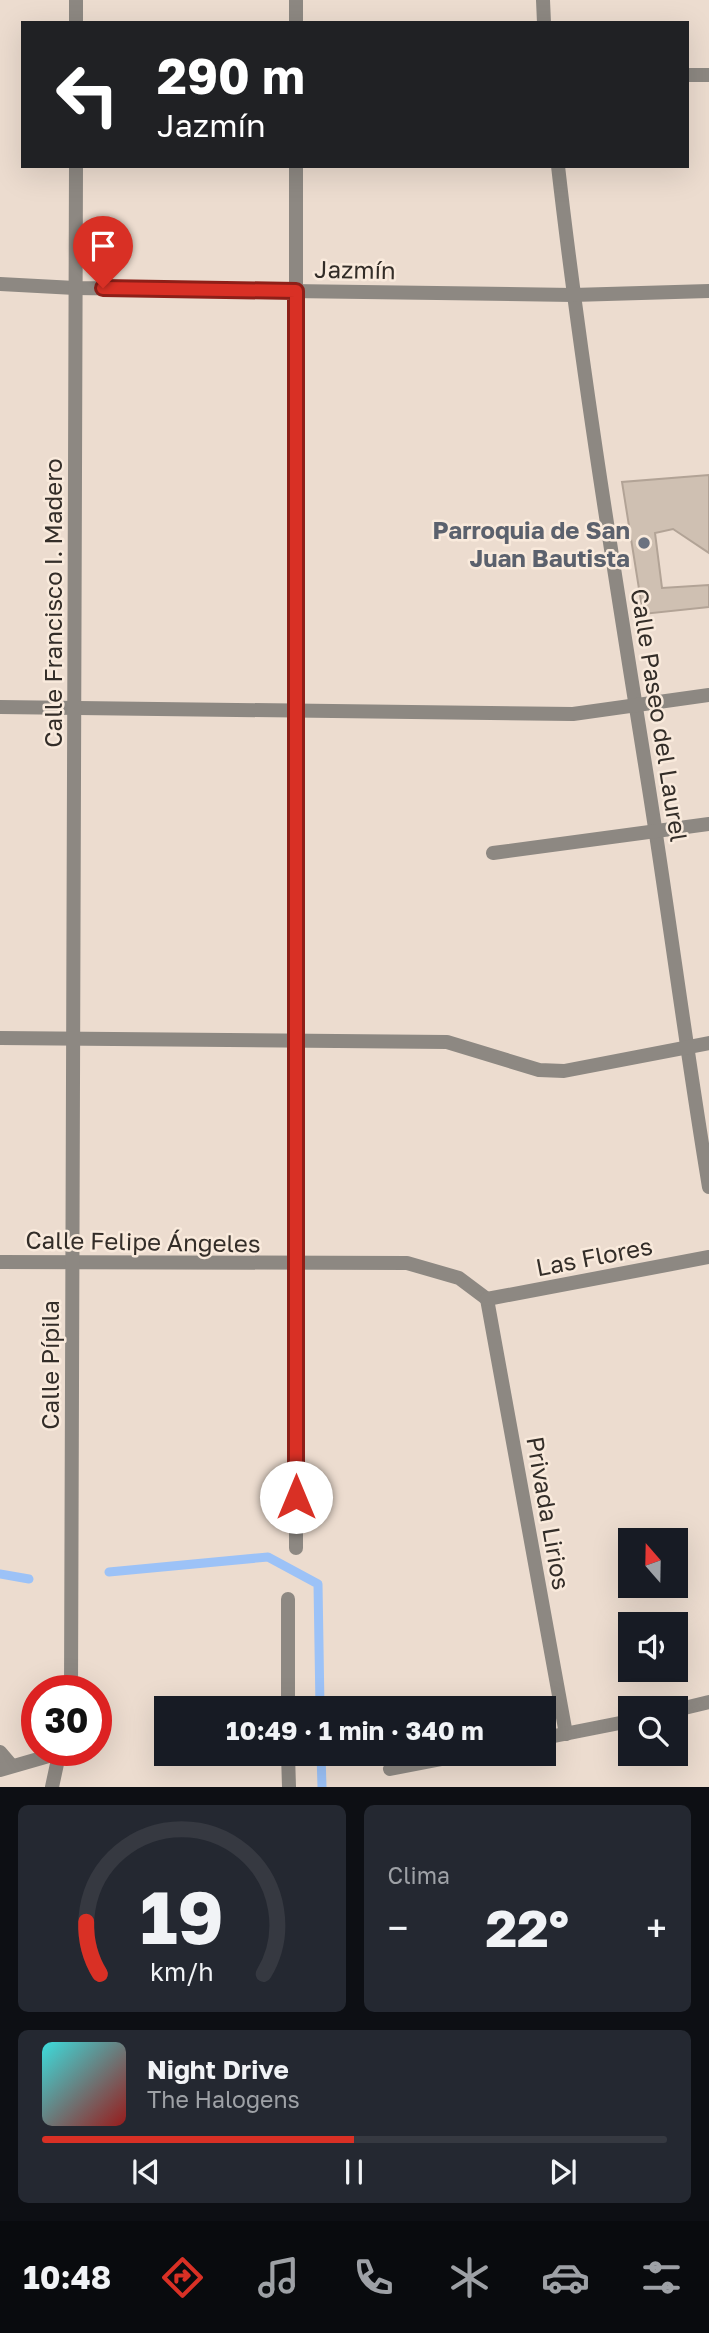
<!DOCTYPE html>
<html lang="es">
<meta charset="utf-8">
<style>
body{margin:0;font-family:"Golos Text",sans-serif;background:#242831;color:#f1f3f6;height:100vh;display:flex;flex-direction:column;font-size:26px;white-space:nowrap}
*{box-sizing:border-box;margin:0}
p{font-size:23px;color:#9ea1a6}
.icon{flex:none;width:38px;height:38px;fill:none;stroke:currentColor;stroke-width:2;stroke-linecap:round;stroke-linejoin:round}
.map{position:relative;height:1787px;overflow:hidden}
.details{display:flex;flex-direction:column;gap:18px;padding:18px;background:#0d0f14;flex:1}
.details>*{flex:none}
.guide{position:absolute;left:21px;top:21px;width:668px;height:147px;border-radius:0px;box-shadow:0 7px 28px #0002;background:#202124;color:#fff;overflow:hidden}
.needle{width:46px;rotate:340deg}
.tools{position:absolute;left:618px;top:1528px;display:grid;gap:14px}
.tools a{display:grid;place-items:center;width:70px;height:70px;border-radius:0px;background:#171b24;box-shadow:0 7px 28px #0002;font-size:35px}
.speed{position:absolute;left:21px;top:1675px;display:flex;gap:14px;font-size:35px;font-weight:700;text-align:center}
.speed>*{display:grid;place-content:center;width:91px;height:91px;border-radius:50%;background:#171b24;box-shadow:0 7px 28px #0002;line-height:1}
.speed .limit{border:10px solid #d22;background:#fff;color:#111}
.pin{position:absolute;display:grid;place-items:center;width:60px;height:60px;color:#fff;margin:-72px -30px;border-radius:50% 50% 50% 0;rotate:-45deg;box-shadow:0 0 7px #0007}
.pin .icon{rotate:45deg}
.me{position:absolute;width:77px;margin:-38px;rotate:0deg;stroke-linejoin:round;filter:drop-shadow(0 0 5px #0008)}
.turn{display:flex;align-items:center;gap:24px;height:147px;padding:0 21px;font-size:32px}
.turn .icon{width:91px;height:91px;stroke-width:2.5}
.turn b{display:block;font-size:49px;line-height:60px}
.big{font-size:52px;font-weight:700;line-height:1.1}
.details .widget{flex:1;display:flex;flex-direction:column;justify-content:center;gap:10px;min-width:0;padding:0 24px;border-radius:10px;background:#242831}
.details .dial{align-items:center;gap:0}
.dial svg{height:182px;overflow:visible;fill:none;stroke:#363941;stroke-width:7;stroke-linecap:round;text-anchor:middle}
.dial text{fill:#f1f3f6;stroke:none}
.song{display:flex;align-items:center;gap:21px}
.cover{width:84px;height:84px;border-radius:10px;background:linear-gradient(135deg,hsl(180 70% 55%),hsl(0 70% 35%))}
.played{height:7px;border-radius:4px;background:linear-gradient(90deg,#d93025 50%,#363941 50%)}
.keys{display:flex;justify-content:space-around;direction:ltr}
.heat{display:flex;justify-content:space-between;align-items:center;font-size:38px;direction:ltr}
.details .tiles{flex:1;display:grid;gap:18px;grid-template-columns:1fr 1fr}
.widget:last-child{grid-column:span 2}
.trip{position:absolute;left:154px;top:1696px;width:402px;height:70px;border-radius:0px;background:#171b24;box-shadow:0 7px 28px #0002;font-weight:700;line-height:70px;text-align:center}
.menu{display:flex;height:112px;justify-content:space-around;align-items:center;background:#090b0e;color:#9ea1a6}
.menu .icon{width:49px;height:49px}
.menu .current{color:#d93025}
.menu b{font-size:32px;color:#f1f3f6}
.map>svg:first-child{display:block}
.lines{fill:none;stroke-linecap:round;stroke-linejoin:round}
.stream{stroke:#9cc2f7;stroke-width:9}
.building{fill:#cfc0b2;stroke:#b2a396;stroke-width:2}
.minor{stroke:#8d8882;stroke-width:14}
.route-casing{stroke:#8d1f18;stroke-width:18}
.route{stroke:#d93025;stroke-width:12}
.worship-dot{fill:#6b7280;stroke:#f9eadc;stroke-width:2.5}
.labels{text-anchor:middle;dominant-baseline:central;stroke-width:5;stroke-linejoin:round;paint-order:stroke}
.street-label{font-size:24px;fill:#332d28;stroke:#f9eadc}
.worship-label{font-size:24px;font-weight:bold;fill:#5b616d;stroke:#f9eadc;text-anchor:end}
</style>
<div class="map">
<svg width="709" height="1787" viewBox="0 0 709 1787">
<rect width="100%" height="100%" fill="#ecdccf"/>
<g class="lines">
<g class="stream">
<polyline points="109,1572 268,1557 318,1584 320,1708"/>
<polyline points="0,1574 29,1579"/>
<polyline points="321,1754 322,1787"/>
</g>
</g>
<polygon class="building" points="709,475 709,553 673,529 655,533 662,588 709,585 709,607 643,614 622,482"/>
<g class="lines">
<g class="minor">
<polyline points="543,0 544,23"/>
<polyline points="76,23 76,0"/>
<polyline points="296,23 296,0"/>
<polyline points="688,75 709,75"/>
<path d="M558,166C582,375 616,582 649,789C670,922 687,1055 709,1187"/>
<polyline points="0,284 75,288 573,295 709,291"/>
<polyline points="0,707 573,714 709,695"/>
<polyline points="493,853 709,824"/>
<polyline points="0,1038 447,1042 539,1070 564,1071 709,1043"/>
<polyline points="0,1262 407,1263 459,1278 487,1299"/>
<polyline points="487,1299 566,1734"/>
<polyline points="487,1299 709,1257"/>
<polyline points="296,1548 296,166"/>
<polyline points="288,1599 288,1708"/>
<polyline points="71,1690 76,166"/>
<polyline points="676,1710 709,1702"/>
<polyline points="544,1738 630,1721"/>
<polyline points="0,1752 12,1766"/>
<polyline points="288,1754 289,1787"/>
<polyline points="390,1769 468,1754"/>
<polyline points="0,1770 59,1753"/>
<polyline points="52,1787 60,1750"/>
</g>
</g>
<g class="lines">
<g class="route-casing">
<polyline id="route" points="103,288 296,291 296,1497"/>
</g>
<use href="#route" class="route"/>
</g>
<circle class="worship-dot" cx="644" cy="543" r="7"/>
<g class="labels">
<g class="street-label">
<text transform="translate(355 269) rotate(1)">Jazmín</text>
<text transform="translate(52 603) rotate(-90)">Calle Francisco I. Madero</text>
<text transform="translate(660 715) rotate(81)">Calle Paseo del Laurel</text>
<text transform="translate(143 1241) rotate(1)">Calle Felipe Ángeles</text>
<text transform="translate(594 1256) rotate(-11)">Las Flores</text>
<text transform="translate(49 1365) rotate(-90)">Calle Pípila</text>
<text transform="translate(549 1513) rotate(80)">Privada Lirios</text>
</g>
<g class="worship-label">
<text x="630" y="529">Parroquia de San<tspan x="630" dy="28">Juan Bautista</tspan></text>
</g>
</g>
</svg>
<div class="tools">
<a><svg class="needle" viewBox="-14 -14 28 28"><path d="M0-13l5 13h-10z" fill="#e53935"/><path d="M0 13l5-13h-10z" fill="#9ea1a6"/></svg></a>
<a><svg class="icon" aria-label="sound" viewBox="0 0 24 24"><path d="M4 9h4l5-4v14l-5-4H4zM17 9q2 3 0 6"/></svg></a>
<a><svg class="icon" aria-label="search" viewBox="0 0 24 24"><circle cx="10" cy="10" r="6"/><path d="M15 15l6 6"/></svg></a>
</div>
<div class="speed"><div class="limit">30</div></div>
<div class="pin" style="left:103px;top:288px;background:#d93025"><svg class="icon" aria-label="arrive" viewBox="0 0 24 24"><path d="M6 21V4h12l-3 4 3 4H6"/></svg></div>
<svg class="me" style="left:296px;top:1497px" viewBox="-20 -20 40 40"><circle r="19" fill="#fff"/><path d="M0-13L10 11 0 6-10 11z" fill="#d93025"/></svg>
<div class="trip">10:49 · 1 min · 340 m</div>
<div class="guide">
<div class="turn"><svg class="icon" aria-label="left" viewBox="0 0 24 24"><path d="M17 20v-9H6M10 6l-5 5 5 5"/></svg><div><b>290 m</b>Jazmín</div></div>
</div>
</div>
<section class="details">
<div class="tiles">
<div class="widget dial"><svg viewBox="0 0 100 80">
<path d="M14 69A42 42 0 1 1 86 69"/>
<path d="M14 69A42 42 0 0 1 8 46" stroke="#d93025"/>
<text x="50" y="56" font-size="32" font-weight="700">19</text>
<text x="50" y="72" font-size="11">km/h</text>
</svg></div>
<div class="widget"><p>Clima</p>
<div class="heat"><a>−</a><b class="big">22°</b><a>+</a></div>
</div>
<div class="widget">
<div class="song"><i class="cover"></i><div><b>Night Drive</b><p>The Halogens</p></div></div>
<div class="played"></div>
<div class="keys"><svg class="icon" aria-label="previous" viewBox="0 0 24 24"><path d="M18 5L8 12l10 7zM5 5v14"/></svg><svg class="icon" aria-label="pause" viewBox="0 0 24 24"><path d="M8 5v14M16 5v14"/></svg><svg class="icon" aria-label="next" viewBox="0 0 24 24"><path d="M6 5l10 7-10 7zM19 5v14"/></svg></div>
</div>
</div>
</section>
<nav class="menu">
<b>10:48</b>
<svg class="icon current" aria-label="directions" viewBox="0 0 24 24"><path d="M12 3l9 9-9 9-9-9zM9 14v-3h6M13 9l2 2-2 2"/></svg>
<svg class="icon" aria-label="music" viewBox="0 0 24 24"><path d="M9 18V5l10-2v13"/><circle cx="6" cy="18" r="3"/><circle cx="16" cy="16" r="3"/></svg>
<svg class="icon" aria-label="phone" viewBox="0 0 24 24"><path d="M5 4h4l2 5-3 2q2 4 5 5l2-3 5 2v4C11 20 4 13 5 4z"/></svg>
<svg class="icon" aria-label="climate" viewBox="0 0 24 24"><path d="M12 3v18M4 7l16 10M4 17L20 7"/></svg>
<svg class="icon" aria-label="car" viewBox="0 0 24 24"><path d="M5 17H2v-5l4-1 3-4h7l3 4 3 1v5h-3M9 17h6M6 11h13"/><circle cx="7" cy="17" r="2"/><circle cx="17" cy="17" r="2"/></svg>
<svg class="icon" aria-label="filters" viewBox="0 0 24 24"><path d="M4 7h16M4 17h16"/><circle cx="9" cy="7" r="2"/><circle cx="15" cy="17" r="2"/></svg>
</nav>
